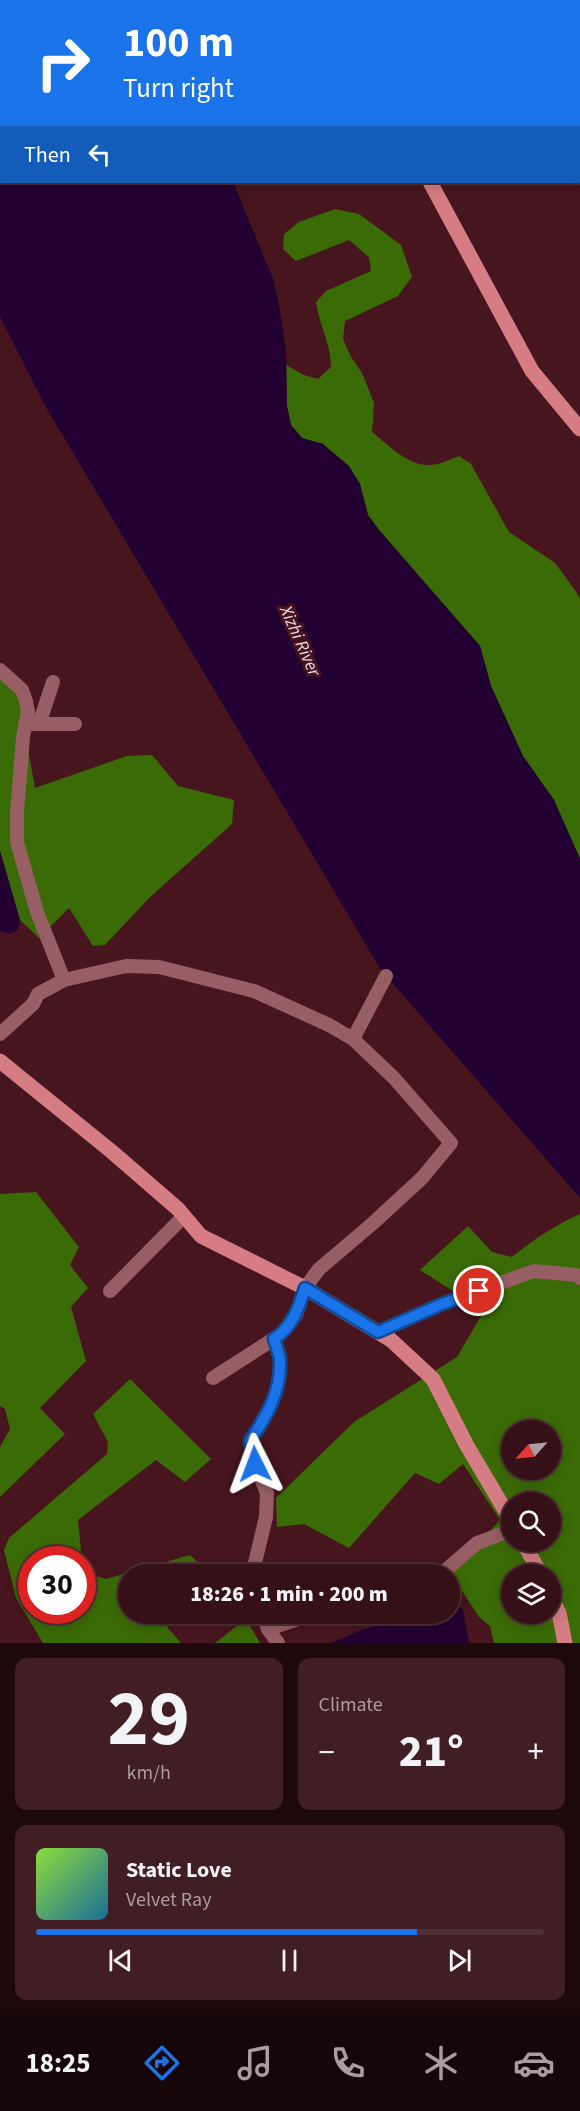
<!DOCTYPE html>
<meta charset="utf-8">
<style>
body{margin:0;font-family:"Source Sans 3",sans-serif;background:#401e23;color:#f1f3f6;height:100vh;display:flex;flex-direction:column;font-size:22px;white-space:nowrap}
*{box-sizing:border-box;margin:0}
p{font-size:20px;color:#aa9da1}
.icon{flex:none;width:33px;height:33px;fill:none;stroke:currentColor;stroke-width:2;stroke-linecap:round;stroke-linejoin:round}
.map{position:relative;height:1643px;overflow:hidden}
.details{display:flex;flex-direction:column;gap:15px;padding:15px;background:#1d090c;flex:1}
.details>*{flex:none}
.top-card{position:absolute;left:0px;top:0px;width:580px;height:183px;box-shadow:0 3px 15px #0003,0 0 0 2px #4f3035;background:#1a73e8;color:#fff;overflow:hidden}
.needle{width:39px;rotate:243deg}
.controls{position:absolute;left:501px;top:1420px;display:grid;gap:12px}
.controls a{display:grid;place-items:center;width:60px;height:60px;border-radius:50%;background:#351016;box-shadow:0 3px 15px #0003,0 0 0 2px #4f3035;font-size:30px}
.speed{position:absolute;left:18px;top:1546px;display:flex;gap:12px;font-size:30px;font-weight:700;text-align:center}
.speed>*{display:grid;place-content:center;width:78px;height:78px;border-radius:50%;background:#351016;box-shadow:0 3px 15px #0003,0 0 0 2px #4f3035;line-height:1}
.speed .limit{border:9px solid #d22;background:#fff;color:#111}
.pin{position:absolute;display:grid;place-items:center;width:51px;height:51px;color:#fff;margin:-26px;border:3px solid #fff;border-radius:50%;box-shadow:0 2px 6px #0007}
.me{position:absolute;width:66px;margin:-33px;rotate:357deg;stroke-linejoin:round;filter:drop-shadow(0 0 4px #0008)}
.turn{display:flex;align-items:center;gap:21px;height:126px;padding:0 24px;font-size:27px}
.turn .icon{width:78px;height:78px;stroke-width:2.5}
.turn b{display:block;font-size:42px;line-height:51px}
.then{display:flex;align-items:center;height:57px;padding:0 24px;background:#0003;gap:12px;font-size:22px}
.big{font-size:45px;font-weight:800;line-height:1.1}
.details .tile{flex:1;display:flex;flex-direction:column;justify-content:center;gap:9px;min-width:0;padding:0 21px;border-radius:12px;background:#401e23}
.details .dial{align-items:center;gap:0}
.dial b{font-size:78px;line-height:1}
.song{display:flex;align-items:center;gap:18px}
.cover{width:72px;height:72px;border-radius:9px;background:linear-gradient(135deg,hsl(90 70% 55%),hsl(200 70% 35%))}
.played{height:6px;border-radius:3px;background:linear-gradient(90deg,#1a73e8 75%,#4f3035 75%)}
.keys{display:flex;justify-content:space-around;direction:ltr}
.heat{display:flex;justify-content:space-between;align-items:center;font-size:33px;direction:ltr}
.details .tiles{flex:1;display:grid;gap:15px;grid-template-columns:1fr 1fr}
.tile:last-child{grid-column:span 2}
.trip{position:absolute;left:118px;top:1564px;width:342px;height:60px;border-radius:30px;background:#351016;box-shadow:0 3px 15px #0003,0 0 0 2px #4f3035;font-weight:800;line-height:60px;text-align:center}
.tabs{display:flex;height:96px;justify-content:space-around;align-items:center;background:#150609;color:#aa9da1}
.tabs .icon{width:42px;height:42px}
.tabs .active{color:#1a73e8}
.tabs b{font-size:27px;color:#f1f3f6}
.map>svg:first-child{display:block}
.forest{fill:#3b6b06;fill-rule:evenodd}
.water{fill:#230032}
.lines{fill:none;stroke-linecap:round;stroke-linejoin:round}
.street{stroke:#975f64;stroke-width:14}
.secondary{stroke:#d67c85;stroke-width:15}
.route-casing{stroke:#114b97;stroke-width:15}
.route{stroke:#1a73e8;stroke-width:10}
.labels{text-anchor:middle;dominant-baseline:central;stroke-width:6;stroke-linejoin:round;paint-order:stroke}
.water-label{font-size:18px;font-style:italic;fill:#ecdbf5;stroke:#47151d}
</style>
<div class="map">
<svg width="580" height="1643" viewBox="0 0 580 1643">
<rect width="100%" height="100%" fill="#47151d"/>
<g class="forest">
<path d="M335,209L359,214L401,245L412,277L398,296L345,321L343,339L351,357L362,373L374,403L372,432C387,444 406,464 426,465C437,466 449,460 459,456L471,464L509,532L555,563L577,593L580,599V859L554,800L523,756L491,686L480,646L379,530L368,515L360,484L323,444L302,438L291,425L287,406L286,365L304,375L318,379L331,367C331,343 319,325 316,302L326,291L371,271L369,257L349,240L296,261L283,249L284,234L299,222Z"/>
<polygon points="0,670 19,699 35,788 127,756 152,755 178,786 234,800 232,824 150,897 105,945 93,946 69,908 39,938 20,920 0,851"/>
<polygon points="36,1192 79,1247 70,1265 88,1288 71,1307 86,1361 40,1408 65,1434 0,1497 0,1447 10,1429 5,1409 0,1406 0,1194"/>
<path d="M580,1214V1643H494L490,1626L479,1617L451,1574L500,1520L463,1464L439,1484L415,1473L349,1548L304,1524L277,1527L276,1498L354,1422L457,1357L484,1311L420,1270L468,1226L492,1252L512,1257C533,1240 555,1225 580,1214ZM512,1431H550V1470H512ZM512,1503H550V1542H512ZM512,1575H550V1614H512Z"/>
<polygon points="130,1379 211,1459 185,1482 156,1460 78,1520 82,1560 32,1560 32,1611 82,1611 83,1566 83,1572 106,1579 190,1555 211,1575 129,1575 129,1614 181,1614 167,1627 181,1643 43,1643 16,1598 4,1550 9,1538 107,1454 108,1442 93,1414"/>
<polygon points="246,1619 260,1643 215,1643"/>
</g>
<g class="water">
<polygon points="0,0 195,0 2,2 2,182 233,182 274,281 281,316 286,351 287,406 291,425 302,438 323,444 349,466 360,484 368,515 379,530 480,646 491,686 523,756 554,800 580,859 580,1198 381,970 47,409 0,317"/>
<polygon points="0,851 20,920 18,930 10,934 0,931"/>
<polygon points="454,1605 463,1609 469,1643 331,1643 359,1631 414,1614 450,1614 450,1606"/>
</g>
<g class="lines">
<g class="street">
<polyline points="0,670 22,690 26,701 28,712 23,737 17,812 17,842 37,912 64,980"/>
<polyline points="25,724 75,724"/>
<polyline points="39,724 53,682"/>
<polyline points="0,1034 33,1004 38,994 64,980 126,966 159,967 254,991 329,1025 353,1039 394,1078 451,1143 422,1178 372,1224 319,1269 305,1288 296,1315 280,1335 213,1378"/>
<polyline points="353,1039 386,976"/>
<polyline points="110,1291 184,1216"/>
<polyline points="378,1332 442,1304 534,1271 576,1275 580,1278"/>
<path d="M254,1575V1567L266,1517L267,1493L255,1464L250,1441C266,1417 281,1392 280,1362C280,1354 276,1346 274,1339"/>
<polyline points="440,1575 477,1543 512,1530"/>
<polyline points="263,1614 268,1629 278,1643"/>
<polyline points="268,1629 313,1614"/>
</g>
<g class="secondary">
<polyline points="292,0 293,2"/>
<polyline points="430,182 532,371 580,429"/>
<polyline points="0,1061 111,1151 178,1209 201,1236 305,1288 391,1340 433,1379 466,1444 512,1522"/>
<polyline points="523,1542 541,1575"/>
<polyline points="550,1595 559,1613 565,1643"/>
</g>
</g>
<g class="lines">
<g class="route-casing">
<path id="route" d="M255,1464L250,1441C266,1417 281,1392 280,1362C280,1354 276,1346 274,1339C292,1327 299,1308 305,1288L378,1332L442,1304L479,1291"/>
</g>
<use href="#route" class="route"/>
</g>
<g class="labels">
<g class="water-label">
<text transform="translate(300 641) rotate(66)">Xizhi River</text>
</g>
</g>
</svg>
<div class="controls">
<a><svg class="needle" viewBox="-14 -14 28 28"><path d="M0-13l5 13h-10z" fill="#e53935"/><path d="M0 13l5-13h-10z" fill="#aa9da1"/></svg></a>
<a><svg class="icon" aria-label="search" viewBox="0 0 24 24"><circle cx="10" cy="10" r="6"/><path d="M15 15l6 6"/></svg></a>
<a><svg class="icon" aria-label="layers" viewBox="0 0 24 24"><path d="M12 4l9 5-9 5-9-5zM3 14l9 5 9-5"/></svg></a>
</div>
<div class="speed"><div class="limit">30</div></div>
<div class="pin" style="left:479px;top:1291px;background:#d93025"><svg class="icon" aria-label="arrive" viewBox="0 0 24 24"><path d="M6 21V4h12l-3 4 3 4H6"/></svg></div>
<svg class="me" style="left:255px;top:1464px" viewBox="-20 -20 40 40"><path d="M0-17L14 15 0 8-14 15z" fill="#1a73e8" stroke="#fff" stroke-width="4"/></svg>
<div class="trip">18:26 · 1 min · 200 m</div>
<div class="top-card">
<div class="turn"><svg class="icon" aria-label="right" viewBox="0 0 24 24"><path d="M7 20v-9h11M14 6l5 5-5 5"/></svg><div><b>100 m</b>Turn right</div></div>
<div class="then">Then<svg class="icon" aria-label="left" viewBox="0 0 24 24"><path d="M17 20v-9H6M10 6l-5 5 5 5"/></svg></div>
</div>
</div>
<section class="details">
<div class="tiles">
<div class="tile dial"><b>29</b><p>km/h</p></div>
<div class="tile"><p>Climate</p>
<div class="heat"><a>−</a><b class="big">21°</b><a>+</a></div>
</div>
<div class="tile">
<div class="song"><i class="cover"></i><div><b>Static Love</b><p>Velvet Ray</p></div></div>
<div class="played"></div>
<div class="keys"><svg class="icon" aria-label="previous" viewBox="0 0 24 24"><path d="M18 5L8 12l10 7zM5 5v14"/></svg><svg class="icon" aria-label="pause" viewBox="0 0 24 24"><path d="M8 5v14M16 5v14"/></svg><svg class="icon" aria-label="next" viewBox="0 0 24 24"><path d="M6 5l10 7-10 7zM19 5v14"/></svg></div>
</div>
</div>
</section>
<nav class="tabs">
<b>18:25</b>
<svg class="icon active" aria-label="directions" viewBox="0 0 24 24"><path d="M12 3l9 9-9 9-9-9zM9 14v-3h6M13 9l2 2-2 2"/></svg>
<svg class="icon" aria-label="music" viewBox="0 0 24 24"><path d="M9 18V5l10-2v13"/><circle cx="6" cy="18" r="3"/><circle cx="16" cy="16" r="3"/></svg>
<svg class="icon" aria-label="phone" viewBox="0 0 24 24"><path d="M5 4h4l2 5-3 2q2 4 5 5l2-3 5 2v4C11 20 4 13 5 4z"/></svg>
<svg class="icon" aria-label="climate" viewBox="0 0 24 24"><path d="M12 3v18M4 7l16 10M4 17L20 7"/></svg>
<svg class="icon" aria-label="car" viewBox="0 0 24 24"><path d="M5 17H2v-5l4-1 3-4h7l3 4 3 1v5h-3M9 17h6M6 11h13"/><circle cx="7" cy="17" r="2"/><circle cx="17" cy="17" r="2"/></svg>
</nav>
